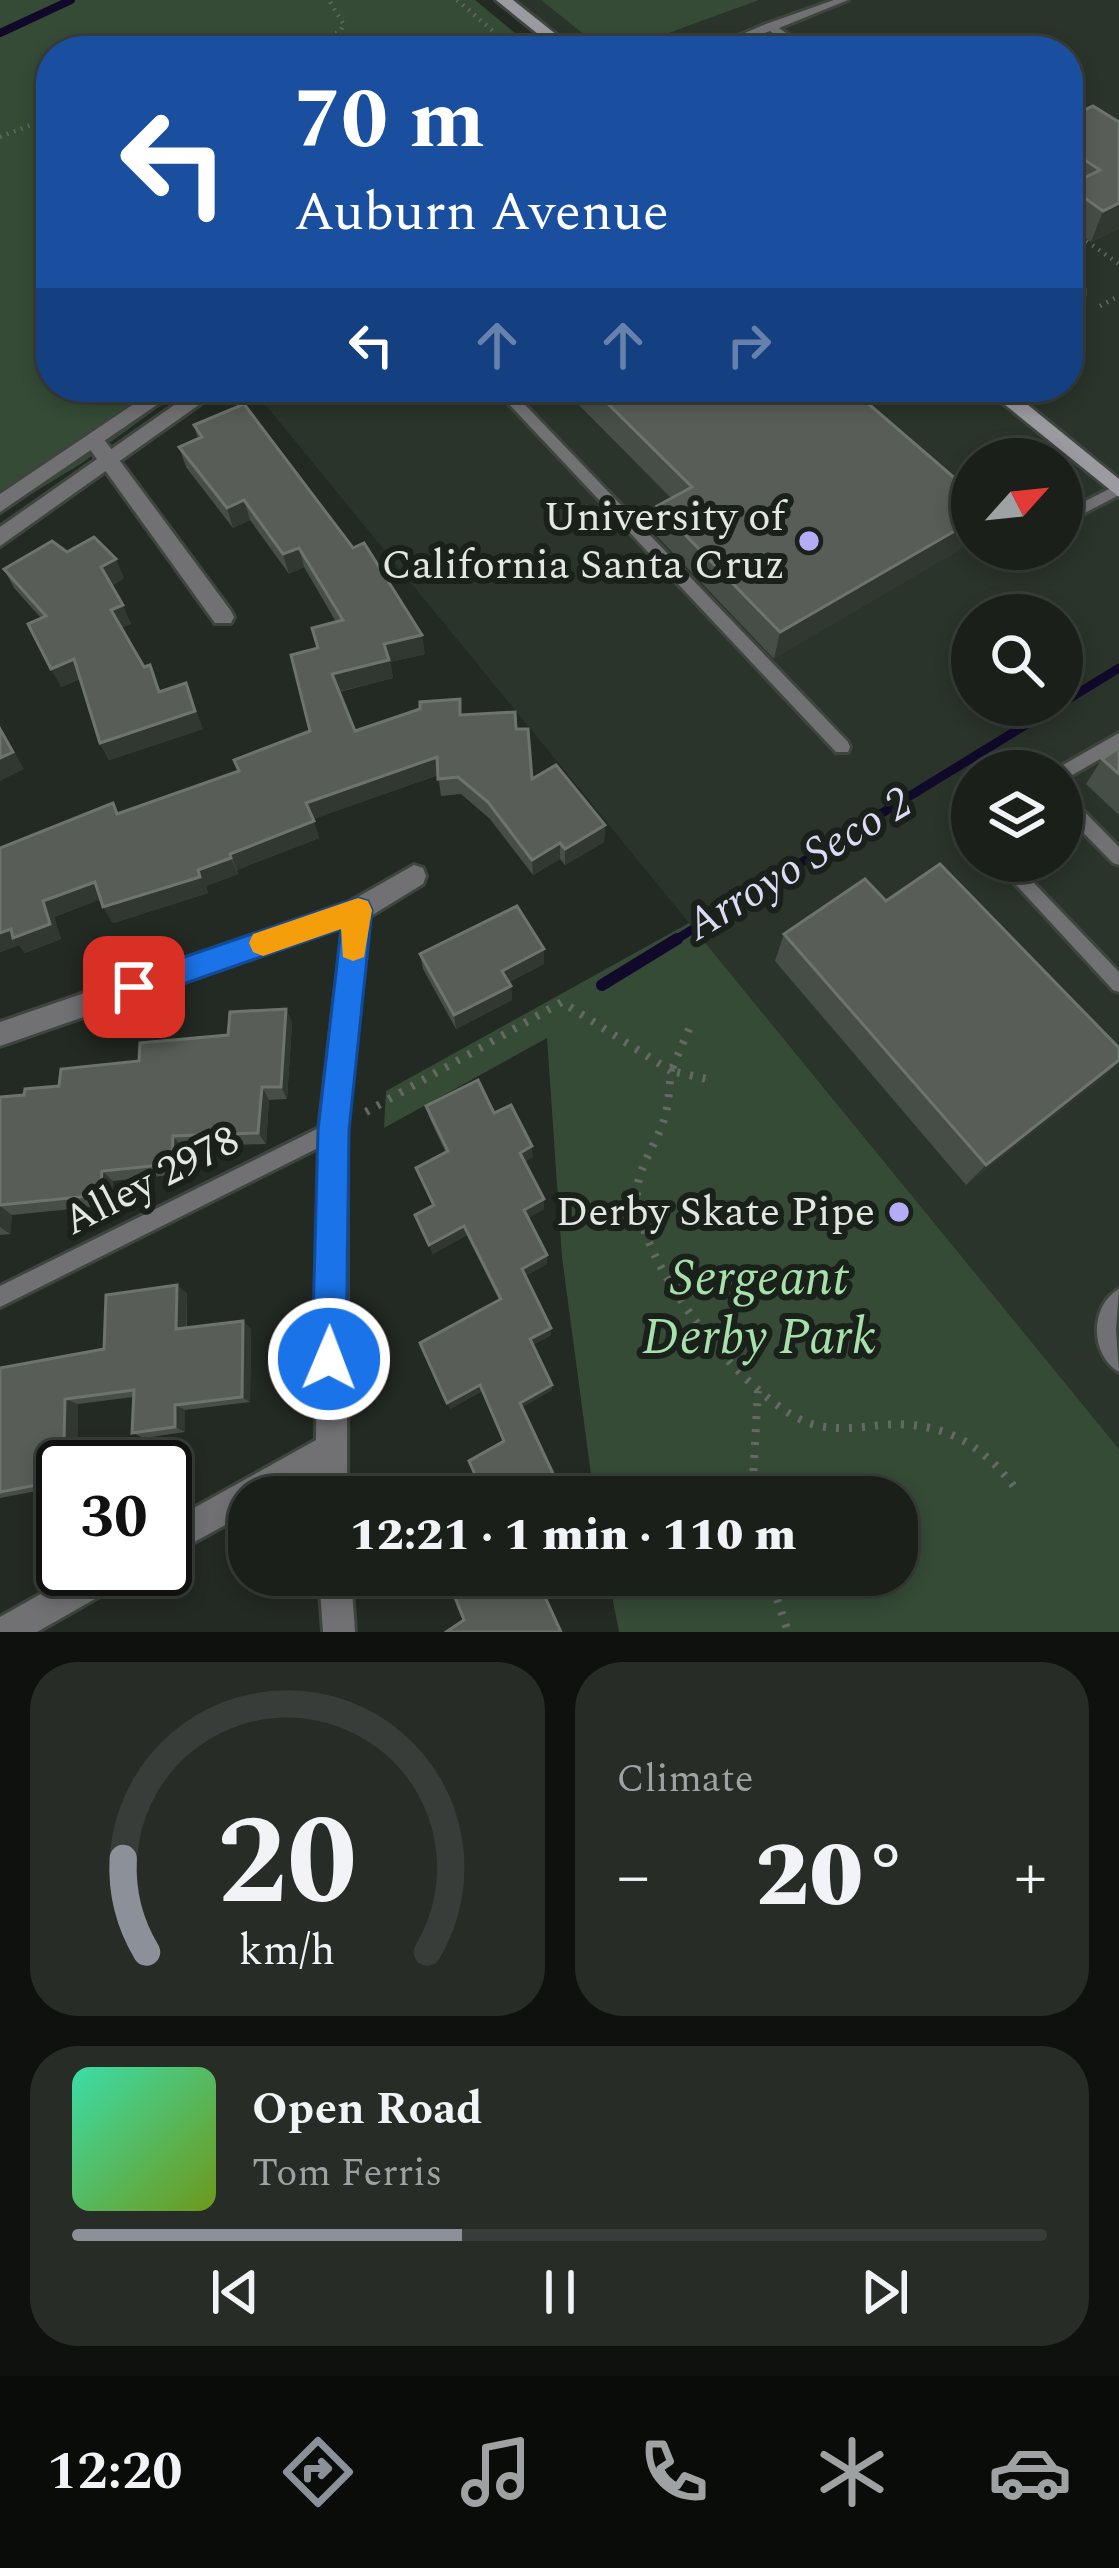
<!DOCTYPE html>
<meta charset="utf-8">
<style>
body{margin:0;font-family:Spectral,serif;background:#272c27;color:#f1f3f6;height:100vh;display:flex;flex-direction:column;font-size:45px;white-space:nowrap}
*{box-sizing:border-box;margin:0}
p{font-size:39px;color:#9fa2a2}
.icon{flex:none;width:66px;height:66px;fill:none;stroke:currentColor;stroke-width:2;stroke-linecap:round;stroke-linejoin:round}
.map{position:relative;height:1632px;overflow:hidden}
.side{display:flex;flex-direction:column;gap:30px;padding:30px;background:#0e110e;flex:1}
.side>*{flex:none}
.top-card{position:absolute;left:36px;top:36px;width:1047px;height:366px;border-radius:48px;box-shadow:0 6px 18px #0003,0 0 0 3px #383d39;background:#1a4fa0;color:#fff;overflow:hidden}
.needle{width:78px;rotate:63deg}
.fabs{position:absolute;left:951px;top:438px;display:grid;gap:24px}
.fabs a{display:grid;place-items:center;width:132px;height:132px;border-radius:50%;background:#1a1f1a;box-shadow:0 6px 18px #0003,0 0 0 3px #383d39;font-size:60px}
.speed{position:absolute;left:36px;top:1440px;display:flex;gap:24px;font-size:60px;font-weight:700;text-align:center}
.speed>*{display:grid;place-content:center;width:156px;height:156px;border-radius:50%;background:#1a1f1a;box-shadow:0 6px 18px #0003,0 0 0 3px #383d39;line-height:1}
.speed .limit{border:6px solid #111;border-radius:18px;background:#fff;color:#111}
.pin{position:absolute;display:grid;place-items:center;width:102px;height:102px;color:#fff;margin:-51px;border-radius:24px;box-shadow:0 6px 18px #0006}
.me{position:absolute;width:132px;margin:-66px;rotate:1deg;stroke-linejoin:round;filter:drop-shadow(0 0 9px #0008)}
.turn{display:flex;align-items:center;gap:42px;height:252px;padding:0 60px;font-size:54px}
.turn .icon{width:156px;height:156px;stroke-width:2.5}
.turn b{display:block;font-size:84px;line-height:102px}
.lanes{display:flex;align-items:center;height:114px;padding:0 60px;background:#0003;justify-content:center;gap:60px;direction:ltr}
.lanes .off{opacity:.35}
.big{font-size:90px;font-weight:800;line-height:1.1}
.side .tile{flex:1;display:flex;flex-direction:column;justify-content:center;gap:18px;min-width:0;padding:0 42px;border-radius:48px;background:#272c27}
.side .dial{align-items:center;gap:0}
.dial svg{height:312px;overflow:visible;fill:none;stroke:#383d39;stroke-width:7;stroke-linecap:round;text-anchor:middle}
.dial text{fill:#f1f3f6;stroke:none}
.song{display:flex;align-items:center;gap:36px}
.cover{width:144px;height:144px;border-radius:18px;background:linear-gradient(135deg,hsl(160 70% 55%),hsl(80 70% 35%))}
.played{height:12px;border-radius:6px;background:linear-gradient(90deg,#8c9099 40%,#383d39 40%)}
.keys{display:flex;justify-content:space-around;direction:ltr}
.heat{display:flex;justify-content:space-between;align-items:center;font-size:66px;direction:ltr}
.side .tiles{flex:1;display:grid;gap:30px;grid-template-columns:1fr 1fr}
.tile:last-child{grid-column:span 2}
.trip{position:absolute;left:228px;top:1476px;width:690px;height:120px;border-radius:48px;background:#1a1f1a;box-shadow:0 6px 18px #0003,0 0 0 3px #383d39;font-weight:800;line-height:120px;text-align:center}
.dock{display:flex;height:192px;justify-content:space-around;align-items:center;background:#0a0c0a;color:#9fa2a2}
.dock .icon{width:84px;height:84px}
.dock .on{color:#8c9099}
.dock b{font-size:54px;color:#f1f3f6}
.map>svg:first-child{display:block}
.built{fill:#2a342a;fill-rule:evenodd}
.green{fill:#354b36}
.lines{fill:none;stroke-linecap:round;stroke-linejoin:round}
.stream-far2{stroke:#11092a;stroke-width:8}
.stream-far1{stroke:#11092a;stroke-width:9}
.stream{stroke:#11092a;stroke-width:12}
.service-casing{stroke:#3e443e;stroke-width:6}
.minor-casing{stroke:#3e443e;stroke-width:6}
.tertiary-casing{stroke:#3e443e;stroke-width:6}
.secondary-casing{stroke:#3e443e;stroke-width:6}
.path-far1{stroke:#646964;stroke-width:4.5;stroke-dasharray:1.5 6;stroke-linecap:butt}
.path{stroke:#646964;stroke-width:8;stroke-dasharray:3 10;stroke-linecap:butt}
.service{fill:#717174;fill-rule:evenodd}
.minor{fill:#717174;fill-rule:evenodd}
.tertiary{fill:#717174;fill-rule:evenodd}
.secondary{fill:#9b9aa1;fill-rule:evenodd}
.wall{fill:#474d47}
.shaded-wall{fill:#313731}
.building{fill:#585d58;stroke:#6d736d;stroke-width:3}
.route{fill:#1a73e8;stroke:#114b97;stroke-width:3}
.slow{fill:#f59e0b}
.poi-dot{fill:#b5acf8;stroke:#1a201a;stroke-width:4.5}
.labels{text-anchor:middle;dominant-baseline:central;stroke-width:12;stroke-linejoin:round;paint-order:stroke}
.poi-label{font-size:42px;fill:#e3e7e3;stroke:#1a201a;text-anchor:end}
.street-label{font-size:42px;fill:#e3e7e3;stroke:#1a201a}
.water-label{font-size:45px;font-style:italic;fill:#dcdaf5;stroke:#1a201a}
.near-park-label{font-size:51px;font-style:italic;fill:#a7e0ab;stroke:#1a201a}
</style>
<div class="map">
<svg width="1119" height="1632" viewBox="0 0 1119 1632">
<rect width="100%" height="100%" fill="#232923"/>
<path class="built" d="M502,0H1119V1449L251,387H1068V51H566ZM972,459H1062V549H972ZM972,615H1062V705H972ZM972,771H1062V861H972Z"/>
<g class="green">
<polygon points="0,0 475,0 537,51 51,51 51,387 186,387 82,463 0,513"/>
<polygon points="541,0 759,0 619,51 605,51"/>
<polygon points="689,923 1119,1449 1119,1632 619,1632 608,1575 897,1575 897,1497 594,1497 562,1257 547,1038 384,1128 386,1091"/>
</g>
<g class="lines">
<polyline class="stream-far2" points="0,33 71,0"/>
<g class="stream-far1">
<polyline points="1062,703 1119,668"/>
<polyline points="672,942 1058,705"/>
</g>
<polyline class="stream" points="602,985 677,939"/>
<g class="service-casing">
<g id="service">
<polygon points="834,0 848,0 779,28 811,51 799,51 770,31 718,51 703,51 766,24"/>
<polygon points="1080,288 1084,289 1084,295 1068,302 1068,293"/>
<polygon points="493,387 508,387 848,742 850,747 848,752 836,752"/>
<polygon points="1119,484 1119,495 1062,525 1062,513"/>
<polygon points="1119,733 1119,748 1062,781 1062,771 1056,769"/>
<polygon points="1062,793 1068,795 1119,847 1119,865 1113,863 1062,811"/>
<polygon points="994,861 1013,861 1119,972 1119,992 1113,990"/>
<polygon points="333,1121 340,1123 342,1130 340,1137 0,1307 0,1286"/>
<path d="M1119,1289L1116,1330L1119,1372C1090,1355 1089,1306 1119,1289Z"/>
</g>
</g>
<g class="minor-casing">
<g id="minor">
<polygon points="96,436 103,438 231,611 234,617 231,623 215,623 89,448 86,443"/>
<polygon points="414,865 423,868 426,876 423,884 369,917 347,1130 347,1497 315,1497 315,1474 275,1497 249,1497 249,1512 165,1558 165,1524 316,1440 319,1130 343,927 0,1046 0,1022 349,902"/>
<polygon points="85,1569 133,1569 128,1580 37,1632 0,1632 0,1617"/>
<polygon points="319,1575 351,1575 355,1632 323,1632"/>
</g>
</g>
<g class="tertiary-casing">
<g id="tertiary">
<polygon points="159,387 183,387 0,512 0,494"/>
<polygon points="200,387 224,387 0,546 0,527"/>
</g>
</g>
<g class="secondary-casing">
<g id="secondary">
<polygon points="496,0 513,0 577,51 559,51"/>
<polygon points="983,387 1006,387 1119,479 1119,497"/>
</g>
</g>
<g class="path-far1">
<polyline points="457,0 516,51"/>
<polyline points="286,51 339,32 344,25 329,0"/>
<polyline points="0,137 51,117"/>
<polyline points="1068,228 1119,264"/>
<polyline points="1100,306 1119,296"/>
</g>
<g class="path">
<polyline points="689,1029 671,1071 707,1079"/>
<path d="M366,1112L562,1002L671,1071C669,1089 669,1108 662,1125C654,1147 637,1170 637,1194C637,1262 745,1400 809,1423C832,1431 857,1428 881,1425C939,1420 981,1442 1015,1488"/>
<polyline points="752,1497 758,1391"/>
<polyline points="46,1550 51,1569"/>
<polyline points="769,1575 788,1632"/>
</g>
<use href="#service" class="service"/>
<use href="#minor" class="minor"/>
<use href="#tertiary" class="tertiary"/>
<use href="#secondary" class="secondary"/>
</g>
<g class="wall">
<polygon points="1068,118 1119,122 1119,228 1091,242 1068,225"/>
<polygon points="561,387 853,387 774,659 655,534 657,506 671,498"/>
<polygon points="194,425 425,654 390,662 393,678 339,692 355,731 461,715 516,729 532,779 605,825 604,842 565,865 560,859 533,875 490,819 461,794 441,796 438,775 313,819 319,838 237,870 238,874 206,886 208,893 113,923 103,907 100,899 54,917 61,939 25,953 19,945 0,952 0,848 113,803 119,814 239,771 310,731 317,648 336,622 304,567 289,574 250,520 233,528 186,467 179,447 198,439"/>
<polygon points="67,552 124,578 112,586 131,624 121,628 144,667 161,691 203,729 109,760 100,743 80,679 61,687 41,618 14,588 4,569"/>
<polygon points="1119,748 1119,815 1086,784 1102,759"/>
<polygon points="886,901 1119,1048 1119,1061 1101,1079 966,1185 775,961 784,934"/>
<polygon points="420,954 544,964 509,982 511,986 512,1000 456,1029 423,969"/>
<polygon points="286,1009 292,1023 287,1099 269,1100 266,1144 182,1147 181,1174 113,1181 111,1205 12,1215 10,1234 0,1235 0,1097 24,1095 59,1086 228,1035"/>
<polygon points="426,1106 494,1113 533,1157 524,1162 544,1199 544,1209 528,1218 547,1255 547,1264 525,1276 551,1335 533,1345 552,1385 552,1390 522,1407 504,1441 482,1391 450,1409 499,1300 467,1235 433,1254 419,1224 432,1205 416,1168 446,1153 429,1117"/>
<polygon points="187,1293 187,1328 251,1329 250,1402 185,1410 185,1432 144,1438 132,1433 133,1397 78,1404 78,1467 63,1467 63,1486 0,1498 0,1368 104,1349"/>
</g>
<g class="shaded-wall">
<polygon points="1119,203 1119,228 1091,242 1103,211"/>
<polygon points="244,500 250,520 233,528 227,508"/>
<polygon points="972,521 972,543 774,659 780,632"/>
<polygon points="299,548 304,567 289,574 283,554"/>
<polygon points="116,559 124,578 110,587 101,567"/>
<polygon points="123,605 131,624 119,629 111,610"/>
<polygon points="422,635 425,654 390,662 393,678 336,692 332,674 384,644"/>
<polygon points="74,659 84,677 61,687 51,669"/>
<polygon points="186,683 203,729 109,760 100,743"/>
<polygon points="0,727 24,769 0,781"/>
<polygon points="437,757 440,774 311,820 306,803"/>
<polygon points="314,821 319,838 237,870 230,854"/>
<polygon points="605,825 604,842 565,865 565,849"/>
<polygon points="560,843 560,859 533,875 532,860"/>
<polygon points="231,858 238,874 206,886 208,893 113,923 103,907"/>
<polygon points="95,882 105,898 54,917 61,939 25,953 19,945 0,952 0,933 11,929 43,901"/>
<polygon points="544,949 544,964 503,985 502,971"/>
<polygon points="511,986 512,1000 456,1029 454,1015"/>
<polygon points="286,1009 292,1023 287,1099 281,1087"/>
<polygon points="1119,1060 1101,1079 966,1185 986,1165"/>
<polygon points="262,1087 269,1100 266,1144 258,1133"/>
<polygon points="173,1136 182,1147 181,1174 172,1164"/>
<polygon points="532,1146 533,1157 521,1164 520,1153"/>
<polygon points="102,1171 113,1181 111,1205 100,1195"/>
<polygon points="544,1199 544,1209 525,1220 524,1210"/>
<polygon points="0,1206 12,1215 10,1234 0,1227"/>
<polygon points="464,1226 467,1235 433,1254 429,1245"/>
<polygon points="547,1255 547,1264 523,1277 522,1269"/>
<polygon points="177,1285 187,1293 186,1336 176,1329"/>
<polygon points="243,1321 251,1329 250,1402 242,1397"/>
<polygon points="551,1328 551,1335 531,1346 530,1339"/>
<polygon points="480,1385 482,1391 450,1409 447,1403"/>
<polygon points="552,1385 552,1390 521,1408 520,1403"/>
<polygon points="65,1399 78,1404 78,1467 64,1467"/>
<polygon points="175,1405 185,1410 185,1432 175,1427"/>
</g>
<g class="building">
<polygon points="1093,106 1119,122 1119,203 1103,211 1068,186 1100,170 1068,149 1068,118"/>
<polygon points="591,387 849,387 972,493 972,521 780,632 657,506 692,487"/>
<polygon points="244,404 353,548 364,543 422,635 384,644 389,660 332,674 355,731 420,709 420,702 460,699 460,715 515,712 516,729 528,729 532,779 556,765 605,825 565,849 560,843 532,860 488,802 458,777 438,779 437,757 306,803 314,821 230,854 231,858 198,870 200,877 103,907 95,882 43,901 50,924 13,938 11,929 0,933 0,848 113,803 117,814 239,771 234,760 310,731 291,655 318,648 312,628 343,620 299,548 283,554 244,500 227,508 179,447 202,437 194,425"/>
<polygon points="94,537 116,559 101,567 123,605 111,610 144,667 150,665 159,692 186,683 195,711 100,743 74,659 51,669 28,624 46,616 4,569 52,541 67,552"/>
<polygon points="0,729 13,752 0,758"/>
<polygon points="1119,748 1119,774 1102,759"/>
<polygon points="940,864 1119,1048 1119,1060 986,1165 784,934 865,879 886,901"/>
<polygon points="517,906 544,949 502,971 511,986 454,1015 420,954"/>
<polygon points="286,1009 281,1087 262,1087 258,1133 173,1136 172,1164 102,1171 100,1195 0,1205 0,1097 24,1095 25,1089 59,1086 61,1069 139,1061 140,1043 228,1035 230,1012"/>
<polygon points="478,1080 494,1113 511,1105 532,1146 520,1153 544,1199 524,1210 547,1255 522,1269 551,1328 530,1339 552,1385 520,1403 564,1497 485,1497 469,1461 504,1441 480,1385 447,1403 420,1343 501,1299 464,1226 429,1245 415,1215 434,1205 416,1168 448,1151 426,1106"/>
<polygon points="177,1285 176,1329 243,1321 242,1397 175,1405 175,1427 132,1433 134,1390 65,1399 63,1480 0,1492 0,1368 104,1349 106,1295"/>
<polygon points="446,1575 535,1575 561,1632 446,1632 464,1620"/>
</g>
<polygon class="route" points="358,898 368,901 372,910 349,1130 346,1359 341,1371 329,1376 317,1371 312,1359 318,1130 341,929 134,1001 124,997 119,987 124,978 134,974"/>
<polygon class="slow" points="358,898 368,901 372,910 364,957 353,961 343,957 341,929 263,956 253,952 249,943 253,934"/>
<g class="poi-dot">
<circle cx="809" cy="541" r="12"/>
<circle cx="899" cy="1212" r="12"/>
</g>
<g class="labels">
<g class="poi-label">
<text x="785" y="517">University of<tspan x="785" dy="48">California Santa Cruz</tspan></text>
<text x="875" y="1212">Derby Skate Pipe</text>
</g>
<g class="street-label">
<text transform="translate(151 1181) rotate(-27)">Alley 2978</text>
</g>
<g class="water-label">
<text transform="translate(799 864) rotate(-31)">Arroyo Seco 2</text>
</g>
<g class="near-park-label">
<text x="759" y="1279">Sergeant<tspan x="759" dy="59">Derby Park</tspan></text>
</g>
</g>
</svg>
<div class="fabs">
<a><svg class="needle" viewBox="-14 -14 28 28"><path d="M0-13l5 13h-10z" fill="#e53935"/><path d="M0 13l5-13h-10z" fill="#9fa2a2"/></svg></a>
<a><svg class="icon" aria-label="search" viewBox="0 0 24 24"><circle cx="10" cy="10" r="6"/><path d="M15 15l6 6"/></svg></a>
<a><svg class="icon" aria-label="layers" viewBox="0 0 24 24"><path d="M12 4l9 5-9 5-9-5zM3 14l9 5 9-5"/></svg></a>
</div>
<div class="speed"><div class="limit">30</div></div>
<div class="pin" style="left:134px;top:987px;background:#d93025"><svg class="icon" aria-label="arrive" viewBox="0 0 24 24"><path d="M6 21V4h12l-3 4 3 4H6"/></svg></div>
<svg class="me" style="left:329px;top:1359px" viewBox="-20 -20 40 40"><circle r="17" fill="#1a73e8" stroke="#fff" stroke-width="3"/><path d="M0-11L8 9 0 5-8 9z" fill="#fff"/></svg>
<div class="trip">12:21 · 1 min · 110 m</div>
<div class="top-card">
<div class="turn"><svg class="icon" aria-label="left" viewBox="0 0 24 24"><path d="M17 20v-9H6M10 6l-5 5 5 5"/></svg><div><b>70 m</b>Auburn Avenue</div></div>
<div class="lanes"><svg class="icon" aria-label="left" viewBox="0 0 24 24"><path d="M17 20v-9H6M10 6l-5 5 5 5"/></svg><svg class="icon off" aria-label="ahead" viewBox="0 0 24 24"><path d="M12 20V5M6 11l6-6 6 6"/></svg><svg class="icon off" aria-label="ahead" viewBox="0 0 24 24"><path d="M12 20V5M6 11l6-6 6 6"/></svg><svg class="icon off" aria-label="right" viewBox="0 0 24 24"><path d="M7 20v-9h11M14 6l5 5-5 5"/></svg></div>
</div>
</div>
<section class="side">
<div class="tiles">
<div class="tile dial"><svg viewBox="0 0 100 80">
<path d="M14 69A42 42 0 1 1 86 69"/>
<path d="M14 69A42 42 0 0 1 8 45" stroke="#8c9099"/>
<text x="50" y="56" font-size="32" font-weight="700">20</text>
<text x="50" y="72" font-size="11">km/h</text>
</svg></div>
<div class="tile"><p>Climate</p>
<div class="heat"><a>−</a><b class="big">20°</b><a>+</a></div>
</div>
<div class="tile">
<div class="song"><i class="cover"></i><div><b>Open Road</b><p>Tom Ferris</p></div></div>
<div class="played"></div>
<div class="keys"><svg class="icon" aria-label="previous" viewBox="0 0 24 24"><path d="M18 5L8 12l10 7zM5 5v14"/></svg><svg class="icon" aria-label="pause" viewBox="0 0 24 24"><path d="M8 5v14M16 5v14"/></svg><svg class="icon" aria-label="next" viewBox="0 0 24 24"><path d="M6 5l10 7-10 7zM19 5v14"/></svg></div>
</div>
</div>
</section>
<nav class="dock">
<b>12:20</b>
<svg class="icon on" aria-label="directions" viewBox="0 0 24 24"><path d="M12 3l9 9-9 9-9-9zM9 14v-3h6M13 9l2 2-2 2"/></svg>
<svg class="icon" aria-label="music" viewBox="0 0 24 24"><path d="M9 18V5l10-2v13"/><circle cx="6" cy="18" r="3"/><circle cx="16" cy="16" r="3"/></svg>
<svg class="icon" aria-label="phone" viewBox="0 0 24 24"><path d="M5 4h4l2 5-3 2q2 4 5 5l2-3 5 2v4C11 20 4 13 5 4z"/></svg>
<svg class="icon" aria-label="climate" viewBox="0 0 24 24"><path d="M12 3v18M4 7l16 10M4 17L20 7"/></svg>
<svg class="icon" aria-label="car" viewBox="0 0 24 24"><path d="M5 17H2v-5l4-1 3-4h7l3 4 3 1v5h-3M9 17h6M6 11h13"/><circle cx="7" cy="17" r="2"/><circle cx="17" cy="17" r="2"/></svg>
</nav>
